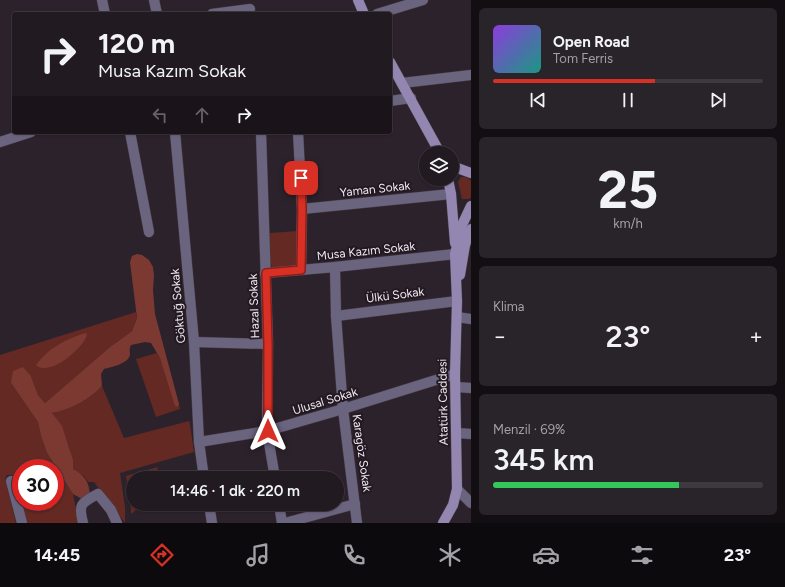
<!DOCTYPE html>
<html lang="tr">
<meta charset="utf-8">
<style>
body{margin:0;font-family:Figtree,sans-serif;background:#29232a;color:#f1f3f6;height:100vh;display:flex;flex-direction:column;font-size:15px;white-space:nowrap}
*{box-sizing:border-box;margin:0}
p{font-size:13px;color:#a2a1a5}
.icon{flex:none;width:22px;height:22px;fill:none;stroke:currentColor;stroke-width:2;stroke-linecap:round;stroke-linejoin:round}
.map{position:relative;flex:1;overflow:hidden}
.details{display:flex;flex-direction:column;gap:8px;padding:8px;background:#120e12;width:314px}
.details>*{flex:none}
.top-card{position:absolute;left:12px;top:12px;width:380px;height:122px;border-radius:4px;box-shadow:0 1px 3px #0004,0 0 0 1px #3e383f;background:#211a21;color:#f1f3f6;overflow:hidden}
.buttons{position:absolute;left:419px;top:146px;display:grid;gap:8px}
.buttons a{display:grid;place-items:center;width:40px;height:40px;border-radius:50%;background:#211a21;box-shadow:0 1px 3px #0004,0 0 0 1px #3e383f;font-size:20px}
.speed{position:absolute;left:12px;top:459px;display:flex;gap:8px;font-size:20px;font-weight:700;text-align:center}
.speed>*{display:grid;place-content:center;width:52px;height:52px;border-radius:50%;background:#211a21;box-shadow:0 1px 3px #0004,0 0 0 1px #3e383f;line-height:1}
.speed .limit{border:6px solid #d22;background:#fff;color:#111}
.pin{position:absolute;display:grid;place-items:center;width:34px;height:34px;color:#fff;margin:-17px;border-radius:8px;box-shadow:0 2px 6px #0006}
.me{position:absolute;width:44px;margin:-22px;rotate:0deg;stroke-linejoin:round;filter:drop-shadow(0 0 3px #0008)}
.turn{display:flex;align-items:center;gap:14px;height:84px;padding:0 20px;font-size:18px}
.turn .icon{width:52px;height:52px;stroke-width:2.5}
.turn b{display:block;font-size:28px;line-height:34px}
.lanes{display:flex;align-items:center;height:38px;padding:0 20px;background:#0003;justify-content:center;gap:20px;direction:ltr}
.lanes .off{opacity:.35}
.big{font-size:30px;font-weight:600;line-height:1.1}
.details .card{flex:1;display:flex;flex-direction:column;justify-content:center;gap:6px;min-width:0;padding:0 14px;border-radius:6px;background:#29232a}
.details .dial{align-items:center;gap:0}
.dial b{font-size:52px;line-height:1}
.song{display:flex;align-items:center;gap:12px}
.cover{width:48px;height:48px;border-radius:6px;background:linear-gradient(135deg,hsl(270 70% 55%),hsl(170 70% 35%))}
.played{height:4px;border-radius:2px;background:linear-gradient(90deg,#d93025 60%,#3e383f 60%)}
.keys{display:flex;justify-content:space-around;direction:ltr}
.heat{display:flex;justify-content:space-between;align-items:center;font-size:22px;direction:ltr}
.charge{height:6px;border-radius:3px;background:linear-gradient(90deg,#34c759 69%,#3e383f 0)}
.trip{position:absolute;left:126px;top:471px;width:218px;height:40px;border-radius:20px;background:#211a21;box-shadow:0 1px 3px #0004,0 0 0 1px #3e383f;font-weight:600;line-height:40px;text-align:center}
.tab-bar{display:flex;height:64px;justify-content:space-around;align-items:center;background:#0d0a0d;color:#a2a1a5}
.tab-bar .icon{width:28px;height:28px}
.tab-bar .on{color:#d93025}
.tab-bar b{font-size:18px;color:#f1f3f6}
main{display:flex;flex:1;min-height:0}
.map>svg:first-child{display:block}
.green{fill:#632922}
.forest{fill:#7c3931}
.lines{fill:none;stroke-linecap:round;stroke-linejoin:round}
.street-casing{stroke:#473e47;stroke-width:11}
.secondary-casing{stroke:#473e47;stroke-width:11}
.street{stroke:#6b647f;stroke-width:10}
.secondary{stroke:#9387b2;stroke-width:10}
.route-casing{stroke:#8d1f18;stroke-width:10}
.route{stroke:#d93025;stroke-width:7}
.labels{text-anchor:middle;dominant-baseline:central;stroke-width:4;stroke-linejoin:round;paint-order:stroke}
.street-label{font-size:12px;fill:#efe8ef;stroke:#221922}
</style>
<main>
<div class="map">
<svg width="471" height="523" viewBox="0 0 471 523">
<rect width="100%" height="100%" fill="#2c222c"/>
<g class="green">
<polygon points="461,177 465,177 471,180 471,197 469,199 462,199 458,182"/>
<polygon points="298,231 297,265 296,266 272,267 270,261 270,233"/>
<polygon points="136,312 137,318 132,331 110,347 45,403 38,395 31,376 11,383 38,422 41,436 47,453 73,494 79,523 26,523 21,502 55,502 55,468 21,468 21,501 14,475 7,475 5,479 16,523 0,523 0,355"/>
<polygon points="157,353 160,358 178,407 179,404 180,409 156,417 136,359"/>
<path d="M102,386L124,438L189,421L190,424L194,452L120,473L125,507V523L94,482H88L84,476L73,469C72,449 63,429 52,413C70,410 89,400 102,386Z"/>
<polygon points="158,467 155,478 133,478 133,504 143,504 131,514 131,508 126,476"/>
</g>
<g class="forest">
<path d="M137,254L142,255L149,260L153,267L154,276L153,290L155,314L179,404L178,407L175,406L160,358L151,343L145,342L131,345C129,349 130,351 130,355C128,364 111,367 104,369L101,374L102,386C90,399 71,410 52,413L62,426L73,460V469C85,475 89,482 90,495L82,499L73,494L47,453L41,436L38,422L11,383L13,371L23,367L31,376L38,395L45,403L110,347L132,331L137,318L130,262L132,256Z"/>
<path d="M85,333L87,334C85,347 49,378 36,365C48,348 66,339 85,333Z"/>
</g>
<g class="lines">
<g class="street-casing">
<g id="street">
<polyline points="102,0 105,14"/>
<polyline points="154,0 157,14"/>
<polyline points="212,14 250,9"/>
<polyline points="377,14 423,0"/>
<polyline points="402,83 471,75"/>
<polyline points="390,101 411,98"/>
<polyline points="130,132 149,232"/>
<polyline points="175,132 194,342 199,442 204,478"/>
<polyline points="261,132 268,344 267,431 275,478"/>
<polyline points="298,132 302,209 301,270"/>
<polyline points="0,142 31,132"/>
<polyline points="302,209 451,194"/>
<polyline points="335,267 336,316 343,409 357,523"/>
<polyline points="265,273 335,267 455,254 459,260"/>
<polyline points="336,316 457,301"/>
<polyline points="457,317 471,319"/>
<polyline points="194,342 268,344"/>
<polyline points="456,387 471,388"/>
<polyline points="457,433 471,434"/>
<polyline points="199,442 267,431 343,409 455,374"/>
<polyline points="11,481 22,523"/>
<polyline points="457,489 471,503"/>
<polyline points="209,504 212,523"/>
<polyline points="279,504 282,523"/>
<path d="M83,523C78,504 81,503 98,494L111,510L117,523"/>
<polyline points="285,523 355,504"/>
</g>
</g>
<g class="secondary-casing">
<g id="secondary">
<polyline points="358,0 364,14"/>
<polyline points="390,62 440,153"/>
<polyline points="452,166 471,173"/>
<polyline points="448,179 451,194 455,243"/>
<polyline points="460,275 465,245 471,229"/>
<polyline points="443,523 453,505 457,489 455,374 457,301 455,254 462,225 471,206"/>
</g>
</g>
<use href="#street" class="street"/>
<use href="#secondary" class="secondary"/>
</g>
<g class="lines">
<g class="route-casing">
<polyline id="route" points="268,431 268,344 266,273 301,270 302,209 301,178"/>
</g>
<use href="#route" class="route"/>
</g>
<g class="labels">
<g class="street-label">
<text transform="translate(375 189) rotate(-6)">Yaman Sokak</text>
<text transform="translate(366 251) rotate(-6)">Musa Kazım Sokak</text>
<text transform="translate(395 295) rotate(-7)">Ülkü Sokak</text>
<text transform="translate(178 306) rotate(-95)">Göktuğ Sokak</text>
<text transform="translate(254 306) rotate(-92)">Hazal Sokak</text>
<text transform="translate(325 401) rotate(-17)">Ulusal Sokak</text>
<text transform="translate(443 402) rotate(-91)">Atatürk Caddesi</text>
<text transform="translate(362 453) rotate(82)">Karagöz Sokak</text>
</g>
</g>
</svg>
<div class="buttons">
<a><svg class="icon" aria-label="layers" viewBox="0 0 24 24"><path d="M12 4l9 5-9 5-9-5zM3 14l9 5 9-5"/></svg></a>
</div>
<div class="speed"><div class="limit">30</div></div>
<div class="pin" style="left:301px;top:178px;background:#d93025"><svg class="icon" aria-label="arrive" viewBox="0 0 24 24"><path d="M6 21V4h12l-3 4 3 4H6"/></svg></div>
<svg class="me" style="left:268px;top:431px" viewBox="-20 -20 40 40"><path d="M0-17L14 15 0 8-14 15z" fill="#d93025" stroke="#fff" stroke-width="4"/></svg>
<div class="trip">14:46 · 1 dk · 220 m</div>
<div class="top-card">
<div class="turn"><svg class="icon" aria-label="right" viewBox="0 0 24 24"><path d="M7 20v-9h11M14 6l5 5-5 5"/></svg><div><b>120 m</b>Musa Kazım Sokak</div></div>
<div class="lanes"><svg class="icon off" aria-label="left" viewBox="0 0 24 24"><path d="M17 20v-9H6M10 6l-5 5 5 5"/></svg><svg class="icon off" aria-label="ahead" viewBox="0 0 24 24"><path d="M12 20V5M6 11l6-6 6 6"/></svg><svg class="icon" aria-label="right" viewBox="0 0 24 24"><path d="M7 20v-9h11M14 6l5 5-5 5"/></svg></div>
</div>
</div>
<section class="details">
<div class="card">
<div class="song"><i class="cover"></i><div><b>Open Road</b><p>Tom Ferris</p></div></div>
<div class="played"></div>
<div class="keys"><svg class="icon" aria-label="previous" viewBox="0 0 24 24"><path d="M18 5L8 12l10 7zM5 5v14"/></svg><svg class="icon" aria-label="pause" viewBox="0 0 24 24"><path d="M8 5v14M16 5v14"/></svg><svg class="icon" aria-label="next" viewBox="0 0 24 24"><path d="M6 5l10 7-10 7zM19 5v14"/></svg></div>
</div>
<div class="card dial"><b>25</b><p>km/h</p></div>
<div class="card"><p>Klima</p>
<div class="heat"><a>−</a><b class="big">23°</b><a>+</a></div>
</div>
<div class="card"><p>Menzil · 69%</p><b class="big">345 km</b><div class="charge"></div></div>
</section>
</main>
<nav class="tab-bar">
<b>14:45</b>
<svg class="icon on" aria-label="directions" viewBox="0 0 24 24"><path d="M12 3l9 9-9 9-9-9zM9 14v-3h6M13 9l2 2-2 2"/></svg>
<svg class="icon" aria-label="music" viewBox="0 0 24 24"><path d="M9 18V5l10-2v13"/><circle cx="6" cy="18" r="3"/><circle cx="16" cy="16" r="3"/></svg>
<svg class="icon" aria-label="phone" viewBox="0 0 24 24"><path d="M5 4h4l2 5-3 2q2 4 5 5l2-3 5 2v4C11 20 4 13 5 4z"/></svg>
<svg class="icon" aria-label="climate" viewBox="0 0 24 24"><path d="M12 3v18M4 7l16 10M4 17L20 7"/></svg>
<svg class="icon" aria-label="car" viewBox="0 0 24 24"><path d="M5 17H2v-5l4-1 3-4h7l3 4 3 1v5h-3M9 17h6M6 11h13"/><circle cx="7" cy="17" r="2"/><circle cx="17" cy="17" r="2"/></svg>
<svg class="icon" aria-label="filters" viewBox="0 0 24 24"><path d="M4 7h16M4 17h16"/><circle cx="9" cy="7" r="2"/><circle cx="15" cy="17" r="2"/></svg>
<b>23°</b>
</nav>
